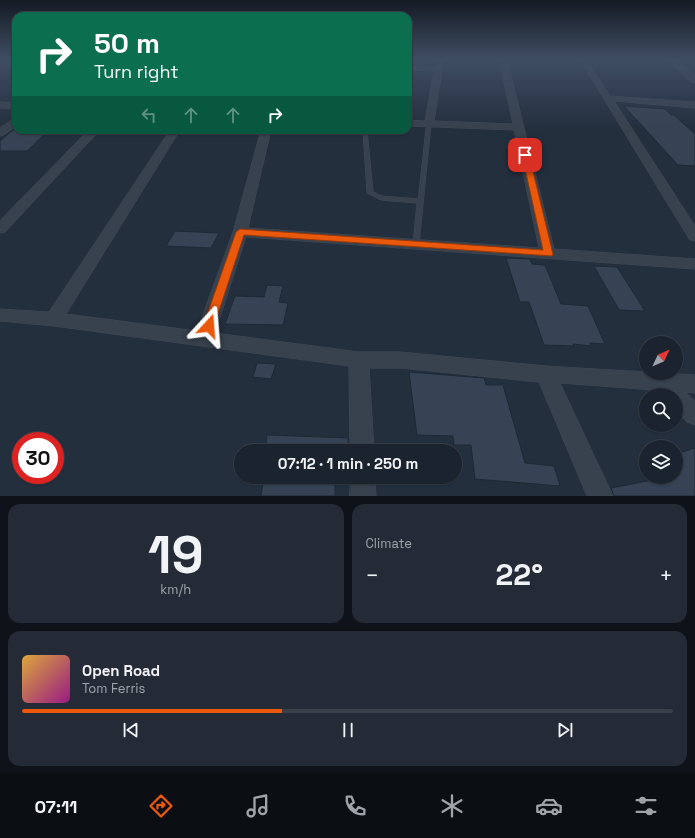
<!DOCTYPE html>
<meta charset="utf-8">
<style>
body{margin:0;font-family:"Space Grotesk",sans-serif;background:#242b36;color:#f1f3f6;height:100vh;display:flex;flex-direction:column;font-size:15px;white-space:nowrap}
*{box-sizing:border-box;margin:0}
p{font-size:13px;color:#a0a4aa}
.icon{flex:none;width:22px;height:22px;fill:none;stroke:currentColor;stroke-width:2;stroke-linecap:round;stroke-linejoin:round}
.map{position:relative;height:496px;overflow:hidden}
.panel{display:flex;flex-direction:column;gap:8px;padding:8px;background:#0f1319;flex:1}
.panel>*{flex:none}
.top-card{position:absolute;left:12px;top:12px;width:400px;height:122px;border-radius:12px;box-shadow:0 1px 3px #0004,0 0 0 1px #39404a;background:#0b6e4f;color:#fff;overflow:hidden}
.needle{width:26px;rotate:46deg}
.fabs{position:absolute;left:639px;top:336px;display:grid;gap:8px}
.fabs a{display:grid;place-items:center;width:44px;height:44px;border-radius:50%;background:#1b232e;box-shadow:0 1px 3px #0004,0 0 0 1px #39404a;font-size:20px}
.speed{position:absolute;left:12px;top:432px;display:flex;gap:8px;font-size:20px;font-weight:700;text-align:center}
.speed>*{display:grid;place-content:center;width:52px;height:52px;border-radius:50%;background:#1b232e;box-shadow:0 1px 3px #0004,0 0 0 1px #39404a;line-height:1}
.speed .limit{border:6px solid #d22;background:#fff;color:#111}
.pin{position:absolute;display:grid;place-items:center;width:34px;height:34px;color:#fff;margin:-17px;border-radius:8px;box-shadow:0 2px 6px #0006}
.me{position:absolute;width:44px;margin:-22px;rotate:19deg;stroke-linejoin:round;filter:drop-shadow(0 0 3px #0008)}
.turn{display:flex;align-items:center;gap:14px;height:84px;padding:0 16px;font-size:18px}
.turn .icon{width:52px;height:52px;stroke-width:2.5}
.turn b{display:block;font-size:28px;line-height:34px}
.lanes{display:flex;align-items:center;height:38px;padding:0 16px;background:#0003;justify-content:center;gap:20px;direction:ltr}
.lanes .off{opacity:.35}
.big{font-size:30px;font-weight:700;line-height:1.1}
.panel .widget{flex:1;display:flex;flex-direction:column;justify-content:center;gap:6px;min-width:0;padding:0 14px;border-radius:12px;background:#242b36}
.panel .dial{align-items:center;gap:0}
.dial b{font-size:52px;line-height:1}
.song{display:flex;align-items:center;gap:12px}
.cover{width:48px;height:48px;border-radius:6px;background:linear-gradient(135deg,hsl(40 70% 55%),hsl(310 70% 35%))}
.played{height:4px;border-radius:2px;background:linear-gradient(90deg,#ea580c 40%,#39404a 40%)}
.keys{display:flex;justify-content:space-around;direction:ltr}
.heat{display:flex;justify-content:space-between;align-items:center;font-size:22px;direction:ltr}
.panel .tiles{flex:1;display:grid;gap:8px;grid-template-columns:1fr 1fr}
.widget:last-child{grid-column:span 2}
.trip{position:absolute;left:234px;top:444px;width:228px;height:40px;border-radius:20px;background:#1b232e;box-shadow:0 1px 3px #0004,0 0 0 1px #39404a;font-weight:700;line-height:40px;text-align:center}
.dock{display:flex;height:64px;justify-content:space-around;align-items:center;background:#0b0e12;color:#a0a4aa}
.dock .icon{width:28px;height:28px}
.dock .selected{color:#ea580c}
.dock b{font-size:18px;color:#f1f3f6}
.map>svg:first-child{display:block}
.building{fill:#364354;stroke:#1f2835}
.lines{fill:none;stroke-linecap:round;stroke-linejoin:round}
.service-casing{stroke:#414a57;stroke-width:1}
.minor-casing{stroke:#414a57;stroke-width:1}
.tertiary-casing{stroke:#414a57;stroke-width:1}
.service{fill:#38414e;fill-rule:evenodd}
.minor{fill:#38414e;fill-rule:evenodd}
.tertiary{fill:#38414e;fill-rule:evenodd}
.route{fill:#ea580c;stroke:#983908}
</style>
<div class="map">
<svg width="695" height="496" viewBox="0 0 695 496">
<rect width="100%" height="100%" fill="#242f3e"/>
<g class="building">
<polygon points="624,106 665,109 671,115 674,115 695,134 695,166 678,165"/>
<polygon points="13,130 49,130 27,151 0,151 0,141"/>
<polygon points="175,231 219,233 211,248 166,246"/>
<polygon points="506,258 530,259 532,264 545,265 561,304 588,306 605,344 590,343 591,346 573,344 574,346 544,345 529,302 520,302"/>
<polygon points="594,266 617,267 645,311 619,310"/>
<polygon points="267,285 283,286 279,302 288,303 283,325 225,324 235,296 264,297"/>
<polygon points="257,363 276,364 271,379 253,377"/>
<polygon points="409,372 484,378 486,385 503,385 525,463 554,466 560,486 475,479 471,445 454,445 453,436 417,435"/>
<polygon points="267,435 348,438 348,451 265,451"/>
<polygon points="695,448 695,496 614,496 611,488 668,477 676,477 676,454"/>
<polygon points="264,477 335,477 335,496 261,496"/>
</g>
<g class="lines">
<g class="service-casing">
<polygon id="service" points="427,123 431,124 419,244 416,246 413,244 417,203 381,200 367,193 363,130 367,130 373,192 382,196 418,199"/>
</g>
<g class="minor-casing">
<g id="minor">
<polygon points="437,59 444,59 434,121 513,124 499,59 507,59 554,249 695,259 695,269 246,237 215,333 359,352 400,352 546,366 695,375 695,393 685,392 695,401 695,425 687,422 676,411 676,395 666,395 668,391 560,383 613,496 587,496 539,382 400,368 369,368 374,451 350,451 349,366 54,326 0,321 0,309 49,312 170,130 180,130 66,314 197,331 233,232 261,130 271,130 248,228 539,248 514,130 408,126 408,120 425,121 434,71 408,70 408,66 435,67"/>
<polygon points="580,59 586,59 610,96 695,102 695,108 614,101 695,226 695,241 690,240 688,237"/>
<polygon points="0,102 16,103 16,109 0,108"/>
<polygon points="16,118 16,126 4,135 0,136 0,128"/>
<polygon points="89,130 100,130 5,232 0,233 0,221"/>
<polygon points="351,477 375,477 376,496 350,496"/>
</g>
</g>
<g class="tertiary-casing">
<polygon id="tertiary" points="667,59 677,59 695,75 695,83 691,82"/>
</g>
<use href="#service" class="service"/>
<use href="#minor" class="minor"/>
<use href="#tertiary" class="tertiary"/>
</g>
<linearGradient id="sky" x2="0" y2="1"><stop stop-color="#141a22"/><stop offset="0.46" stop-color="#3f4d63"/><stop offset="1" stop-color="#3f4d63" stop-opacity="0"/></linearGradient>
<rect width="695" height="128" fill="url(#sky)"/>
<polygon class="route" points="525,153 529,155 553,254 552,256 244,235 214,326 213,328 205,328 203,326 236,232 240,229 543,250 522,155"/>
</svg>
<div class="fabs">
<a><svg class="needle" viewBox="-14 -14 28 28"><path d="M0-13l5 13h-10z" fill="#e53935"/><path d="M0 13l5-13h-10z" fill="#a0a4aa"/></svg></a>
<a><svg class="icon" aria-label="search" viewBox="0 0 24 24"><circle cx="10" cy="10" r="6"/><path d="M15 15l6 6"/></svg></a>
<a><svg class="icon" aria-label="layers" viewBox="0 0 24 24"><path d="M12 4l9 5-9 5-9-5zM3 14l9 5 9-5"/></svg></a>
</div>
<div class="speed"><div class="limit">30</div></div>
<div class="pin" style="left:525px;top:155px;background:#d93025"><svg class="icon" aria-label="arrive" viewBox="0 0 24 24"><path d="M6 21V4h12l-3 4 3 4H6"/></svg></div>
<svg class="me" style="left:209px;top:326px" viewBox="-20 -20 40 40"><path d="M0-17L14 15 0 8-14 15z" fill="#ea580c" stroke="#fff" stroke-width="4"/></svg>
<div class="trip">07:12 · 1 min · 250 m</div>
<div class="top-card">
<div class="turn"><svg class="icon" aria-label="right" viewBox="0 0 24 24"><path d="M7 20v-9h11M14 6l5 5-5 5"/></svg><div><b>50 m</b>Turn right</div></div>
<div class="lanes"><svg class="icon off" aria-label="left" viewBox="0 0 24 24"><path d="M17 20v-9H6M10 6l-5 5 5 5"/></svg><svg class="icon off" aria-label="ahead" viewBox="0 0 24 24"><path d="M12 20V5M6 11l6-6 6 6"/></svg><svg class="icon off" aria-label="ahead" viewBox="0 0 24 24"><path d="M12 20V5M6 11l6-6 6 6"/></svg><svg class="icon" aria-label="right" viewBox="0 0 24 24"><path d="M7 20v-9h11M14 6l5 5-5 5"/></svg></div>
</div>
</div>
<section class="panel">
<div class="tiles">
<div class="widget dial"><b>19</b><p>km/h</p></div>
<div class="widget"><p>Climate</p>
<div class="heat"><a>−</a><b class="big">22°</b><a>+</a></div>
</div>
<div class="widget">
<div class="song"><i class="cover"></i><div><b>Open Road</b><p>Tom Ferris</p></div></div>
<div class="played"></div>
<div class="keys"><svg class="icon" aria-label="previous" viewBox="0 0 24 24"><path d="M18 5L8 12l10 7zM5 5v14"/></svg><svg class="icon" aria-label="pause" viewBox="0 0 24 24"><path d="M8 5v14M16 5v14"/></svg><svg class="icon" aria-label="next" viewBox="0 0 24 24"><path d="M6 5l10 7-10 7zM19 5v14"/></svg></div>
</div>
</div>
</section>
<nav class="dock">
<b>07:11</b>
<svg class="icon selected" aria-label="directions" viewBox="0 0 24 24"><path d="M12 3l9 9-9 9-9-9zM9 14v-3h6M13 9l2 2-2 2"/></svg>
<svg class="icon" aria-label="music" viewBox="0 0 24 24"><path d="M9 18V5l10-2v13"/><circle cx="6" cy="18" r="3"/><circle cx="16" cy="16" r="3"/></svg>
<svg class="icon" aria-label="phone" viewBox="0 0 24 24"><path d="M5 4h4l2 5-3 2q2 4 5 5l2-3 5 2v4C11 20 4 13 5 4z"/></svg>
<svg class="icon" aria-label="climate" viewBox="0 0 24 24"><path d="M12 3v18M4 7l16 10M4 17L20 7"/></svg>
<svg class="icon" aria-label="car" viewBox="0 0 24 24"><path d="M5 17H2v-5l4-1 3-4h7l3 4 3 1v5h-3M9 17h6M6 11h13"/><circle cx="7" cy="17" r="2"/><circle cx="17" cy="17" r="2"/></svg>
<svg class="icon" aria-label="filters" viewBox="0 0 24 24"><path d="M4 7h16M4 17h16"/><circle cx="9" cy="7" r="2"/><circle cx="15" cy="17" r="2"/></svg>
</nav>
